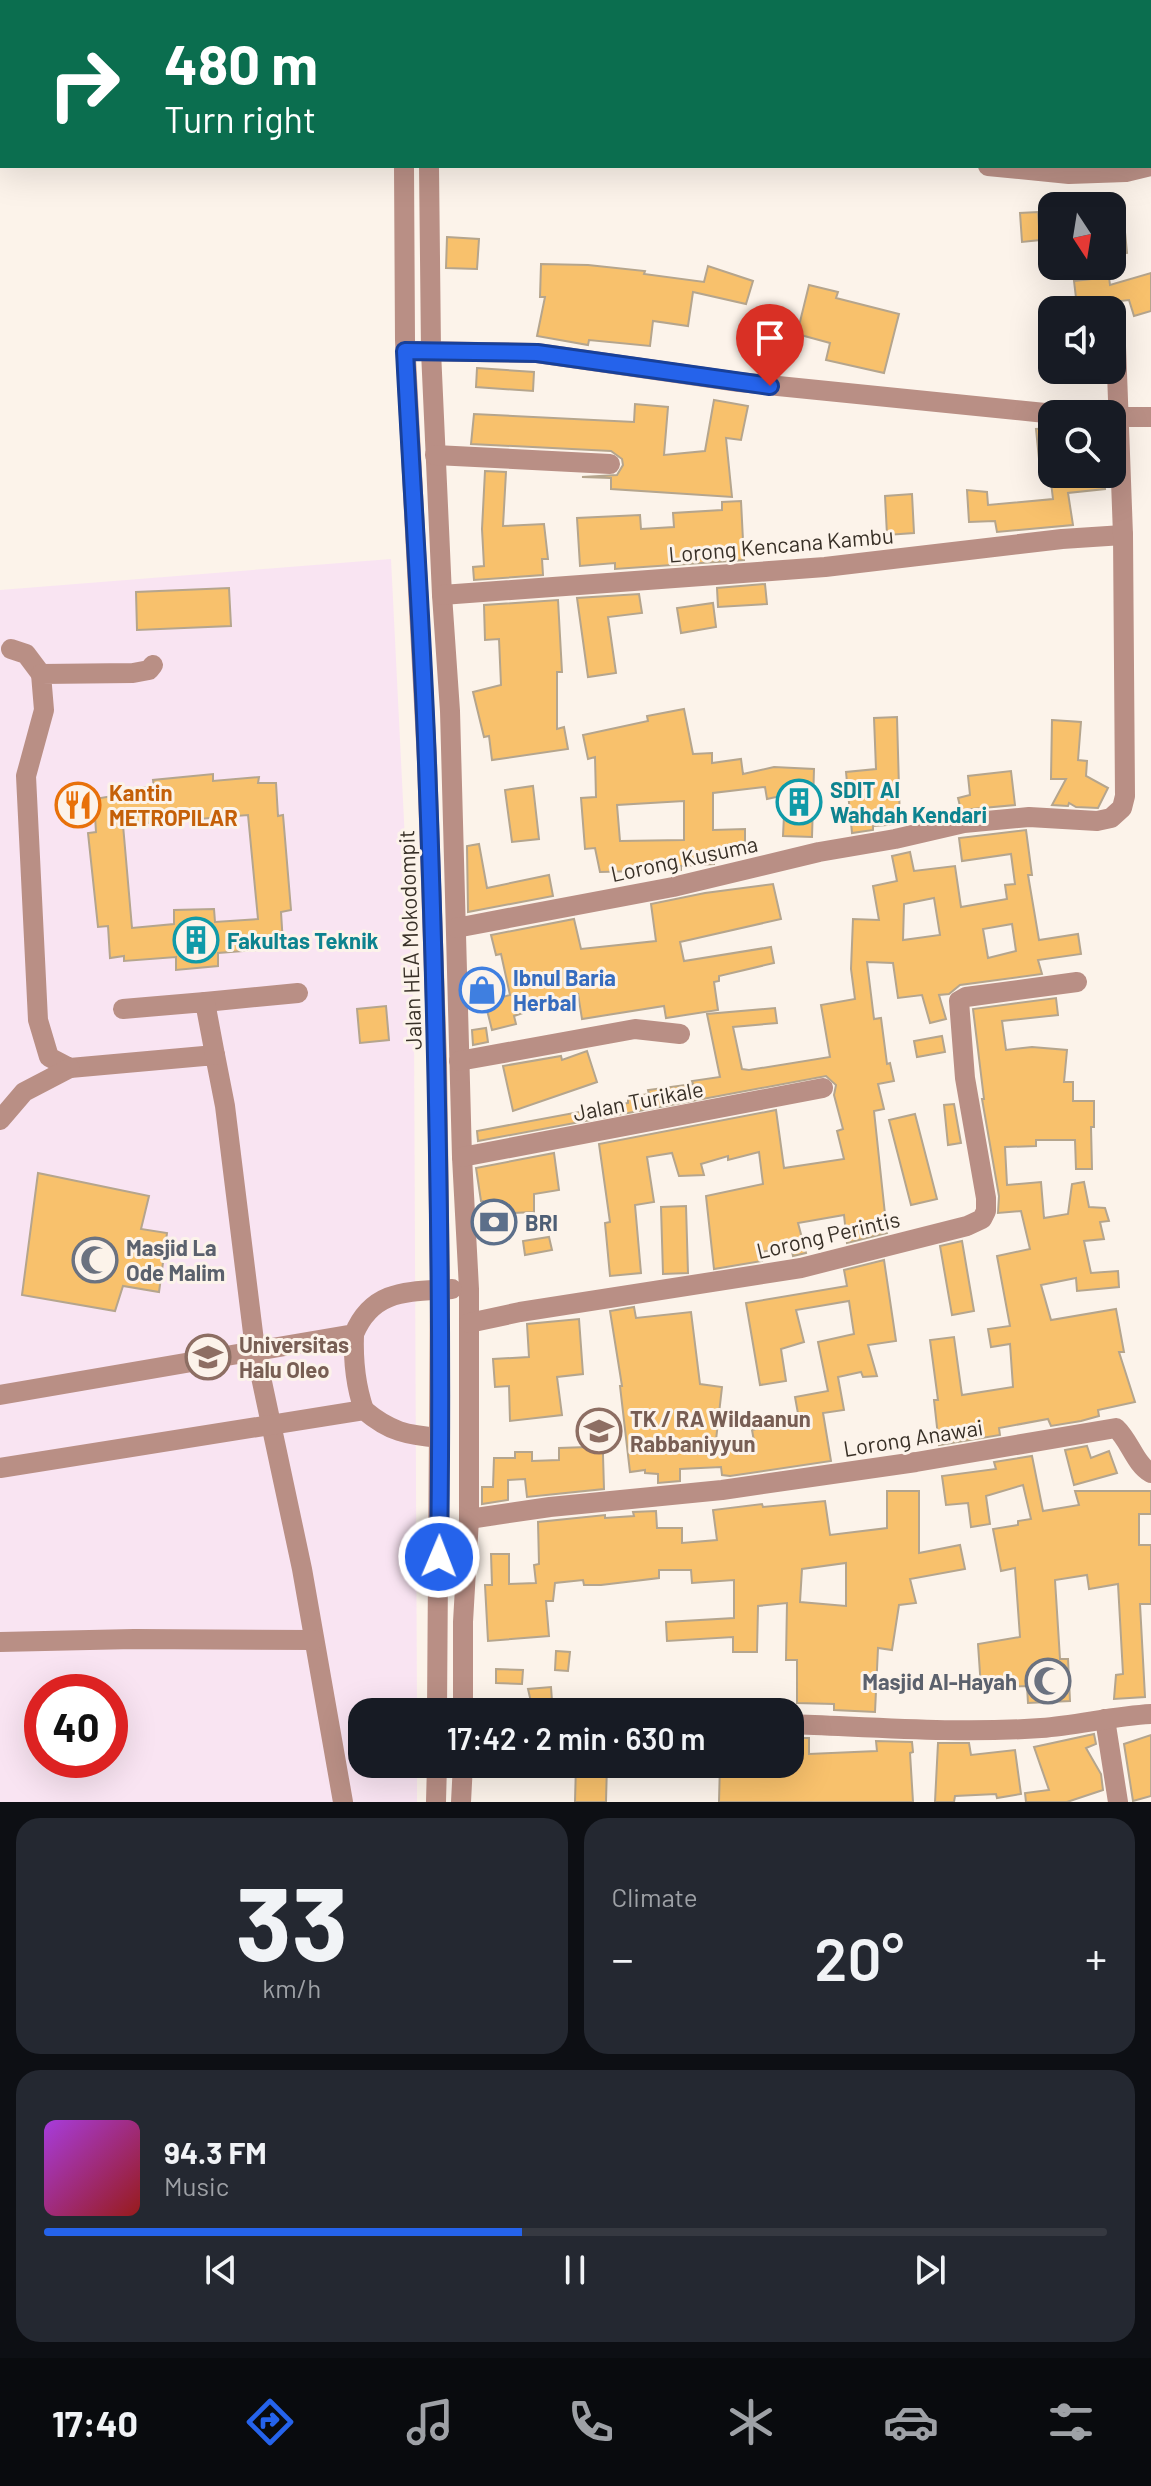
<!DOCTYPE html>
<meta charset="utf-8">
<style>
body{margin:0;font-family:Barlow,sans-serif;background:#242831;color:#f1f3f6;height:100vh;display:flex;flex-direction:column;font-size:30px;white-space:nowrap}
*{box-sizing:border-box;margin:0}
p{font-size:26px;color:#9ea1a6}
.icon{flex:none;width:44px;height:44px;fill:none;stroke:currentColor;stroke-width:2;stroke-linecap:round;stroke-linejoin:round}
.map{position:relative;height:1802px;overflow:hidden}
.sheet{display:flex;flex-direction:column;gap:16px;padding:16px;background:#0d0f14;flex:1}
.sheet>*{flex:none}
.top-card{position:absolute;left:0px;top:0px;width:1152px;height:168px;box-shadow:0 8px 32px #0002;background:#0b6e4f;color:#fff;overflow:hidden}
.needle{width:52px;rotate:168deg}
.tools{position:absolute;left:1038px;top:192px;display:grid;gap:16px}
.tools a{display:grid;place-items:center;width:88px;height:88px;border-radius:16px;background:#171b24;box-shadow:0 8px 32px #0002;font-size:40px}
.speed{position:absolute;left:24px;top:1674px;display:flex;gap:16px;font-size:40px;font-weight:700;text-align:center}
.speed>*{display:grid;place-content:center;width:104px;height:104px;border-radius:50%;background:#171b24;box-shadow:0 8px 32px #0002;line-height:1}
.speed .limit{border:12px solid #d22;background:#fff;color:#111}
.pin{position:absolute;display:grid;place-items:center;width:68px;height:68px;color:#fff;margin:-82px -34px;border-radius:50% 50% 50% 0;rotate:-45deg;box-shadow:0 0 8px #0007}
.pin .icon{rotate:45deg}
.me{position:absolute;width:88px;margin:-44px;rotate:1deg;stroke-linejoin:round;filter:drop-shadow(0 0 6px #0008)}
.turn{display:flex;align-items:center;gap:28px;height:168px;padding:0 32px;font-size:36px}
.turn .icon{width:104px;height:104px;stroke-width:2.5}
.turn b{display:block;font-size:56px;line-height:68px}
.big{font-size:60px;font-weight:600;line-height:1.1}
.sheet .tile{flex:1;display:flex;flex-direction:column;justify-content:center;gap:12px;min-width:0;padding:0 28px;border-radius:24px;background:#242831}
.sheet .dial{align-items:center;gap:0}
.dial b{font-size:104px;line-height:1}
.song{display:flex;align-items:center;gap:24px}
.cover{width:96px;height:96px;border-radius:12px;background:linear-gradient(135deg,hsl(280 70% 55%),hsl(0 70% 35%))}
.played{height:8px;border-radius:4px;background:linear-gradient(90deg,#2563eb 45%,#363941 45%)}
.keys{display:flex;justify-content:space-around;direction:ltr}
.heat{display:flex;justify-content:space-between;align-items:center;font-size:44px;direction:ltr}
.sheet .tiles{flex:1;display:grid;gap:16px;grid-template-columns:1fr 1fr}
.tile:last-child{grid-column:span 2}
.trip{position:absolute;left:348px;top:1698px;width:456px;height:80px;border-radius:24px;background:#171b24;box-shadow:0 8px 32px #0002;font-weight:600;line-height:80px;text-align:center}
.tab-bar{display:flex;height:128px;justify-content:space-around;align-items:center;background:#090b0e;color:#9ea1a6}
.tab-bar .icon{width:56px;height:56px}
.tab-bar .selected{color:#2563eb}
.tab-bar b{font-size:36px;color:#f1f3f6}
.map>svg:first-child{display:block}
.education{fill:#f9e4f2;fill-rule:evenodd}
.building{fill:#f8c16c;stroke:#b5a58d;stroke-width:2;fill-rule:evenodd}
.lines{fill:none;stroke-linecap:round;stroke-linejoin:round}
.minor{stroke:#b98f85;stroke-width:20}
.route-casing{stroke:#184099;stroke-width:20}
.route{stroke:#2563eb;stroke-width:14}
.labels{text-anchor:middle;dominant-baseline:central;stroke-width:6;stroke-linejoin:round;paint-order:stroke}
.street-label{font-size:22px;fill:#383027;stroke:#fcf3ea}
.culture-label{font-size:22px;font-weight:bold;fill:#0d838f;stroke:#fcf3ea;text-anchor:start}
.food-label{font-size:22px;font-weight:bold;fill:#c56008;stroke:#fcf3ea;text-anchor:start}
.shop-label{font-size:22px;font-weight:bold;fill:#366cbe;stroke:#fcf3ea;text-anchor:start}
.service-label{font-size:22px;font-weight:bold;fill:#4e5e75;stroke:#fcf3ea;text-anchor:start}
.worship-label{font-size:22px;font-weight:bold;fill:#5b616d;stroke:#fcf3ea;text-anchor:start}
.education-label{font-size:22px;font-weight:bold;fill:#785e54;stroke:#fcf3ea;text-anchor:start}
</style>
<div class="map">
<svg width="1151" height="1802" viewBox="0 0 1151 1802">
<rect width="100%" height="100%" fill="#fcf3ea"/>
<path class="education" d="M391,559L414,1022L417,1712H362V1764H417V1802H0V590ZM42,1692H110V1760H42Z"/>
<g class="building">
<polygon points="1038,212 1040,240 1022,242 1020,213"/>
<polygon points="1125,232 1127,253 1113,255 1112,234"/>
<polygon points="447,237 479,239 477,269 446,268"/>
<polygon points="541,264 588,265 645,271 644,274 704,282 708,266 753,281 746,304 693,292 688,326 653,321 650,346 589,340 588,345 537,336 545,297 540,297"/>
<polygon points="1151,273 1151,311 1134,316 1129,300 1077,306 1074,281 1109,277 1110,285"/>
<polygon points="809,285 838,292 836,298 899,314 884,373 826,360 830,343 797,334"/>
<polygon points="477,368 534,372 533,391 476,387"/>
<polygon points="714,400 748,406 741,440 726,438 732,497 611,489 611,478 582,477 617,475 623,465 622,459 611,451 471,444 474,414 634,422 635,404 668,407 664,455 705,451"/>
<polygon points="1052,428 1052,458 1039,459 1036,429"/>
<polygon points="485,471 506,472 503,526 544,524 548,559 542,559 543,575 474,580 473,567 484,566 482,529"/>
<polygon points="1050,474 1103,474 1105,489 1068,493 1073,525 997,532 995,521 969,522 967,490 987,492 988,505 1053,499"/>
<polygon points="912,494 914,533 887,535 885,496"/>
<polygon points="741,501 744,560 615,569 615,563 580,566 577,518 640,515 641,529 674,527 673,513 722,510 722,502"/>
<polygon points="765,584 767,604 718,607 717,588"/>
<polygon points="229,588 231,626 137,630 136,592"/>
<polygon points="639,594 642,613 608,617 616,673 588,677 577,598"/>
<polygon points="558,600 562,672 557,672 557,729 564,727 568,749 492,760 489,736 484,737 473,692 501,685 499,639 485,640 484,605"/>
<polygon points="713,603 716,627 681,633 677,608"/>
<path d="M684,709L693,754L712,753V763L741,759L743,774L774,767L814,769L812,837L783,836L785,795L767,799L765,787L713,793V830L745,829V849L714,850V864L681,866V870L600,872L595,848L585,849L581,798L596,797L595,757L588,759L583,735L648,721L647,716ZM684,801V840L620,841L617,805Z"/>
<polygon points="897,717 900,824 873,826 873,830 852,833 846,772 876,769 874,718"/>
<polygon points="1052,720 1081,722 1078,760 1087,761 1086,776 1108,788 1098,808 1076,807 1069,803 1068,806 1052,805 1066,779 1051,779"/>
<polygon points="1011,771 1015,805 961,810 958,798 970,795 968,776"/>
<path d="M213,774V781L259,777L258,783H276L278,816L283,815L291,910L281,912L283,944H268L269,949L218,953V966L176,970V957L124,961V956L110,958L108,926L98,927L88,833L96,832L94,799L113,796V790L154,787L153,780ZM248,815L258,919L215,922L214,909L174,910V924L132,928L123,825Z"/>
<polygon points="533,786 539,839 512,842 505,790"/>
<path d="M1026,830L1032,875H1028L1039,940L1078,934L1081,954L1038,960L1042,974L960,985L949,994L939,995L946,1019L930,1023L922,995L898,998L893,963L867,962L874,1019L881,1018L887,1064L890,1063L894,1081L878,1084L884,1109L874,1111L887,1233L847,1243L844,1215L798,1223L806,1253L793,1256L791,1247L761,1252L762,1261L714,1269L706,1196L763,1184L759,1152L728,1160V1156L701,1164L704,1175L679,1176L672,1153L647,1157L654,1202L635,1205L641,1273L610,1276L605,1223L610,1222L599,1144L776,1110L784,1168L844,1159L837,1131L843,1129L834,1095L836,1085L826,1076L478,1141L477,1131L628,1103V1097L649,1094L648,1090L693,1084L692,1081L720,1077L707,1014L775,1008L777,1023L733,1027L742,1069L749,1070L830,1057L821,1005L855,999L851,969L853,919L879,920L873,886L897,881L892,856L910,852L914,871L955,866L961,907L1007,899L1005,885L1015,884L1011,854L962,861L959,838ZM934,898L940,935L903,940L904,904ZM1012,924L1016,951L988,958L983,929Z"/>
<polygon points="479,844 487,888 549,875 553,896 468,912 467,846"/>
<polygon points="773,884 781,919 680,942 684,961 771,947 774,963 719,976 719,981 714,982 718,1010 666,1018 664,1006 582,1019 578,994 514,1016 516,1024 492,1030 485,1002 510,995 501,954 496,955 491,935 574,919 581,949 656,941 651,904 705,893"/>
<polygon points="1056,998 1058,1015 1002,1021 1006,1050 1032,1047 1067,1050 1064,1082 1073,1082 1073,1101 1094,1101 1094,1127 1091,1127 1092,1169 1076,1169 1075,1140 1036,1140 1036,1146 1005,1147 1007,1185 1041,1182 1044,1218 1068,1214 1072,1184 1084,1182 1089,1207 1105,1208 1109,1221 1100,1222 1104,1239 1084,1241 1091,1273 1118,1271 1119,1287 1077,1291 1076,1278 1041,1285 1051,1320 1116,1309 1124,1352 1119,1352 1135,1402 1098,1410 1099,1416 1081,1421 1051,1426 1048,1419 999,1428 1000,1435 939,1445 934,1400 938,1400 930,1340 954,1337 962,1395 1013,1387 1010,1344 991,1347 988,1329 1010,1326 997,1256 1030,1249 1021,1211 998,1213 999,1196 982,1099 984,1099 973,1009"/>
<polygon points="386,1006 389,1040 360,1043 357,1009"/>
<polygon points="486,1028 488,1042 473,1045 472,1030"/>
<polygon points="942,1036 945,1052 917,1057 914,1041"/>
<polygon points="587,1051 597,1082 513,1111 503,1066 561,1056 562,1060"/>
<polygon points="954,1104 961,1143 948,1145 944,1105"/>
<polygon points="915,1114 937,1199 911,1205 889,1120"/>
<polygon points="554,1153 559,1190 534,1194 534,1212 513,1213 514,1230 486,1232 483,1201 481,1201 476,1168"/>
<polygon points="38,1173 149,1196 141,1229 167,1233 159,1292 123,1286 115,1311 22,1295"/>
<polygon points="686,1206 688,1273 663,1274 661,1207"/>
<polygon points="549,1237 552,1250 525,1255 523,1241"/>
<polygon points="962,1241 974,1311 952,1315 940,1246"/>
<polygon points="884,1260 896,1341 868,1345 877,1376 863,1377 861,1372 838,1377 844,1410 823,1413 831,1461 730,1476 722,1475 721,1467 680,1469 680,1481 658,1483 658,1474 645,1473 645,1470 630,1472 620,1386 622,1386 610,1311 634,1307 636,1318 691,1312 700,1384 722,1387 716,1440 754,1441 752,1430 799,1419 795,1397 828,1391 818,1342 854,1334 849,1301 796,1310 804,1342 781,1349 786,1381 760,1385 746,1303 847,1286 844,1270"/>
<polygon points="579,1319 583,1374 557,1377 562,1415 510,1421 509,1386 495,1387 493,1359 529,1357 527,1324"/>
<polygon points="602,1421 604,1489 527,1497 525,1479 508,1480 508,1500 482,1504 482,1487 493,1487 494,1458 515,1458 515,1452 532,1452 532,1461 559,1460 559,1448 588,1447 586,1423"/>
<polygon points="1087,1446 1091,1458 1109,1451 1117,1473 1074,1485 1065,1450"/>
<polygon points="1032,1456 1043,1511 1079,1505 1075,1491 1151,1491 1151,1514 1139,1514 1139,1545 1151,1545 1151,1604 1140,1604 1145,1697 1114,1699 1116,1675 1123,1674 1118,1584 1089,1589 1087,1575 1055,1580 1060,1659 1068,1659 1070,1701 1028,1703 1027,1686 981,1688 978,1644 1020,1637 1015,1568 1001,1571 993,1529 1018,1525 1018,1521 1031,1519 1023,1485 986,1496 990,1524 971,1527 968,1503 946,1505 942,1476 996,1469 994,1462"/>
<path d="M887,1491H919V1553L960,1545L965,1569L910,1579L916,1603L899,1605L892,1650L878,1648L875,1712L834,1710V1704L797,1703V1660H786L787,1603L758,1606L757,1652H733V1637L667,1641L666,1622L734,1618V1580L692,1583L691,1570H659V1578L601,1585H584L583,1580L555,1583L553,1601H546L549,1636L488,1641L485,1585H492L491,1554H509V1584L536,1583L534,1565L539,1564L538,1522L605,1515V1518L634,1516L633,1512L656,1511L657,1528H682V1543L717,1540L713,1510L762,1504L763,1507L825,1501L830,1535L887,1528ZM846,1563V1606L800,1602L802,1569Z"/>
<polygon points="556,1651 570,1652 568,1671 555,1670"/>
<polygon points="496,1669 523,1670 522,1684 496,1683"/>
<polygon points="551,1687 552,1701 531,1702 528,1689"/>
<polygon points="1094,1734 1096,1744 1086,1748 1101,1774 1103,1790 1067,1802 1026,1802 1025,1793 1049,1790 1034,1747"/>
<polygon points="1151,1735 1151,1796 1133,1801 1124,1744"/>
<polygon points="790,1738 809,1738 809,1754 877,1751 876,1741 912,1742 913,1752 910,1753 913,1802 719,1802 720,1764 790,1764"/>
<polygon points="938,1743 969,1743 971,1755 1015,1750 1021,1794 997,1798 996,1794 955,1796 954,1802 935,1802"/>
<polygon points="576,1764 607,1764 606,1802 575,1802"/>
</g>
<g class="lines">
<g class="minor">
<polyline points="405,2 405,0"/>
<polyline points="433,2 433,0"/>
<polyline points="404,166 405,340 427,761 437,1063 440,1290 437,1712"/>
<polyline points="429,166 431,351 442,595 450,711 462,1157 469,1289 469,1519 463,1622 463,1712"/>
<polyline points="988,166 1069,174 1126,172 1151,166"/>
<polyline points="417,351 537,353 739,382 1055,414"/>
<polyline points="1112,417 1151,417"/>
<polyline points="435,455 610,464"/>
<polyline points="442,595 825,567 1062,539 1123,535"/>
<polyline points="11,649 26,654 41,674"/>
<polyline points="153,665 149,670 133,673 41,674 44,710 26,776 38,1020 49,1057 70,1068 215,1055 225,1106 255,1349 302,1569 343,1802"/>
<polyline points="456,928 673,887 819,852 895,839 964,823 1029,817 1097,821 1111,818 1122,808 1125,796 1123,535 1115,319"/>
<polyline points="205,1002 298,993"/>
<polyline points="123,1009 205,1002 215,1055"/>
<polyline points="459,1061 635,1029 680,1034"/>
<polyline points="0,1120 24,1092 70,1068"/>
<polyline points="462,1157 823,1088"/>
<polyline points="469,1323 520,1312 801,1268 967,1226 982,1219 986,1211 986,1198 965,1078 959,1001 966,997 1077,982"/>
<path d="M354,1334C353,1361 355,1384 364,1410"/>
<path d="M0,1395L354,1334C373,1288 410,1292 452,1289"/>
<path d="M0,1468L364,1410C390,1432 407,1435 440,1438"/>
<path d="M469,1519L550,1507L722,1490L916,1462L1116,1428C1130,1441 1135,1464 1151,1473"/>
<polyline points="0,1642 134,1639 314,1640"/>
<polyline points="1105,1719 1118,1802"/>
<path d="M790,1724C873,1727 958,1734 1041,1728C1078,1725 1114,1716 1151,1714"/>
<polyline points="436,1802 437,1764"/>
<polyline points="461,1802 463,1764"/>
</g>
</g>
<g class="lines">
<g class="route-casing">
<path id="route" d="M439,1557C443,1292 437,1028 427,763C422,626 412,488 405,351L537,353L770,386"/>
</g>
<use href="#route" class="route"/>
</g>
<defs>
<g id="building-ring" transform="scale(2.3)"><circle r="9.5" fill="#fcf3ea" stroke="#0f9aa8" stroke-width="1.5"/><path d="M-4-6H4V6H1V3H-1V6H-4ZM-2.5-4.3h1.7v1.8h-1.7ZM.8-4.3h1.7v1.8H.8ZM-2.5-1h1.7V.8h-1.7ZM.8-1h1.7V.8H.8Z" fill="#0f9aa8"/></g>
<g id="restaurant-ring" transform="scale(2.3)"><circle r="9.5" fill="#fcf3ea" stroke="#e8710a" stroke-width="1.5"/><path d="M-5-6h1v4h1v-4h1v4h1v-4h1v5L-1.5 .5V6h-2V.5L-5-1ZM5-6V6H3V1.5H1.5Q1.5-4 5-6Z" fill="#e8710a"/></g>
<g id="shop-ring" transform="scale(2.3)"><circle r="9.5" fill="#fcf3ea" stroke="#3f7fe0" stroke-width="1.5"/><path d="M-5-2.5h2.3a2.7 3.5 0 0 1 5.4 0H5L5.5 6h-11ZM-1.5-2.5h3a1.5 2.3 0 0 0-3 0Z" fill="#3f7fe0"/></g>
<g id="bank-ring" transform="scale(2.3)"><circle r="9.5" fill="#fcf3ea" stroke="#5c6f8a" stroke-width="1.5"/><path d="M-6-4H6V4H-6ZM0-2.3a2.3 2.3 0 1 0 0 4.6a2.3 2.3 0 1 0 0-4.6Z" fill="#5c6f8a"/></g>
<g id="mosque-ring" transform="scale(2.3)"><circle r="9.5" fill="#fcf3ea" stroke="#6b7280" stroke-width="1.5"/><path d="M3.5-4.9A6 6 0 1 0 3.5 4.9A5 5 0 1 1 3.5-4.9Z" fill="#6b7280"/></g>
<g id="university-ring" transform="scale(2.3)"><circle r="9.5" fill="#fcf3ea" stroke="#8d6e63" stroke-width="1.5"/><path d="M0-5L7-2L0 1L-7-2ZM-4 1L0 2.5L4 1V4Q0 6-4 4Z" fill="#8d6e63"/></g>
<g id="school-ring" transform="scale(2.3)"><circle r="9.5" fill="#fcf3ea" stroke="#8d6e63" stroke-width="1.5"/><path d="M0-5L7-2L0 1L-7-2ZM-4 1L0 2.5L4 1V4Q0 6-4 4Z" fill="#8d6e63"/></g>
</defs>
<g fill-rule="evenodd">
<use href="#building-ring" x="799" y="802"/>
<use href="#restaurant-ring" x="78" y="805"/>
<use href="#building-ring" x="196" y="940"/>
<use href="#shop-ring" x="482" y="990"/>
<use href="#bank-ring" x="494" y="1222"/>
<use href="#mosque-ring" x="95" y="1260"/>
<use href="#university-ring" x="208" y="1357"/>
<use href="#school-ring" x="599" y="1431"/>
<use href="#mosque-ring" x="1048" y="1681"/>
</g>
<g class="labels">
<g class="street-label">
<text transform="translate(781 544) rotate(-5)">Lorong Kencana Kambu</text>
<text transform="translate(684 858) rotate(-12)">Lorong Kusuma</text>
<text transform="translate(409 940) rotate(-92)">Jalan HEA Mokodompit</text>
<text transform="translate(638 1100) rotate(-11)">Jalan Turikale</text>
<text transform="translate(828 1234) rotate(-13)">Lorong Perintis</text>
<text transform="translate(913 1437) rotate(-9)">Lorong Anawai</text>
</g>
<g class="culture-label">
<text x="830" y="789">SDIT Al<tspan x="830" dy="25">Wahdah Kendari</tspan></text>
<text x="227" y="940">Fakultas Teknik</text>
</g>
<g class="food-label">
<text x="109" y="792">Kantin<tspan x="109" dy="25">METROPILAR</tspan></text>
</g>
<g class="shop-label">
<text x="513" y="977">Ibnul Baria<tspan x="513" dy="25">Herbal</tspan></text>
</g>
<g class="service-label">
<text x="525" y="1222">BRI</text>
</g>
<g class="worship-label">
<text x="126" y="1247">Masjid La<tspan x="126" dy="25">Ode Malim</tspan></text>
<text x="1017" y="1681" text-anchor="end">Masjid Al-Hayah</text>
</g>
<g class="education-label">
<text x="239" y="1344">Universitas<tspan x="239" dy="25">Halu Oleo</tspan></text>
<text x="630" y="1418">TK / RA Wildaanun<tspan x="630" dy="25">Rabbaniyyun</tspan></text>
</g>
</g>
</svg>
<div class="tools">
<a><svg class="needle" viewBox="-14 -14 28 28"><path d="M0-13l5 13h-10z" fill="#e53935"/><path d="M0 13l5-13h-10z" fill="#9ea1a6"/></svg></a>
<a><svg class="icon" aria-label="sound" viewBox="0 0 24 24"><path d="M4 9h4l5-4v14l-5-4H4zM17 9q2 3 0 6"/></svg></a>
<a><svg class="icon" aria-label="search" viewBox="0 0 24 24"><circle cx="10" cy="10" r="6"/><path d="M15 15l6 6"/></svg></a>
</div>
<div class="speed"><div class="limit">40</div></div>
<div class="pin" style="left:770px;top:386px;background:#d93025"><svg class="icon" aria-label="arrive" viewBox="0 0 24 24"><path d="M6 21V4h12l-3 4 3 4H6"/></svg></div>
<svg class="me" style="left:439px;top:1557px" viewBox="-20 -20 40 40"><circle r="17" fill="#2563eb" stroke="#fff" stroke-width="3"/><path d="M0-11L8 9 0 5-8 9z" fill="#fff"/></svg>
<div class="trip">17:42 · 2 min · 630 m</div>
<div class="top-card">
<div class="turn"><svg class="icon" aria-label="right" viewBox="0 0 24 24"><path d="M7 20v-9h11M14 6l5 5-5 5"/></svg><div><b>480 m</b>Turn right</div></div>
</div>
</div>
<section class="sheet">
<div class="tiles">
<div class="tile dial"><b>33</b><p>km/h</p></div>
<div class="tile"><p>Climate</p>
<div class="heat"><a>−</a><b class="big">20°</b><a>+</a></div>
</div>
<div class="tile">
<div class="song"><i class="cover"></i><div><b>94.3 FM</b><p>Music</p></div></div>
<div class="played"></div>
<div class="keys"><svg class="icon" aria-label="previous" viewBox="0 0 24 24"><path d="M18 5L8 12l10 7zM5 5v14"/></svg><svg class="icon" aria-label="pause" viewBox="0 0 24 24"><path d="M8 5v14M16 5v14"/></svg><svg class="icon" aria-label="next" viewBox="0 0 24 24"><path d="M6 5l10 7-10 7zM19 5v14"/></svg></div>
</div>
</div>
</section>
<nav class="tab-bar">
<b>17:40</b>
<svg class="icon selected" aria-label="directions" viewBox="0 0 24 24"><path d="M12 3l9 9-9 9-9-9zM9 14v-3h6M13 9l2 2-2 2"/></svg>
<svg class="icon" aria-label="music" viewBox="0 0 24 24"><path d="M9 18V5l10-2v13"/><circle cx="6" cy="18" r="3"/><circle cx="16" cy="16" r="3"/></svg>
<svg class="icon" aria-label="phone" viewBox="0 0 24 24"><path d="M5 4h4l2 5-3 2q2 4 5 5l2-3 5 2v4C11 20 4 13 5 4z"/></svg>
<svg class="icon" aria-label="climate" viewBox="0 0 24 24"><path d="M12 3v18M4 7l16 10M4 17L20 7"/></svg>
<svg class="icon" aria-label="car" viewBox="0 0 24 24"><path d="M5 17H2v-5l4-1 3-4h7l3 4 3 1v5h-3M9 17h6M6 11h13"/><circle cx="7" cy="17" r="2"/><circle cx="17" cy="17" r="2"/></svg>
<svg class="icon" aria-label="filters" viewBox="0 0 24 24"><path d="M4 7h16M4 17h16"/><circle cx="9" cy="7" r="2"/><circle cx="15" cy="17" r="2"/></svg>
</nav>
